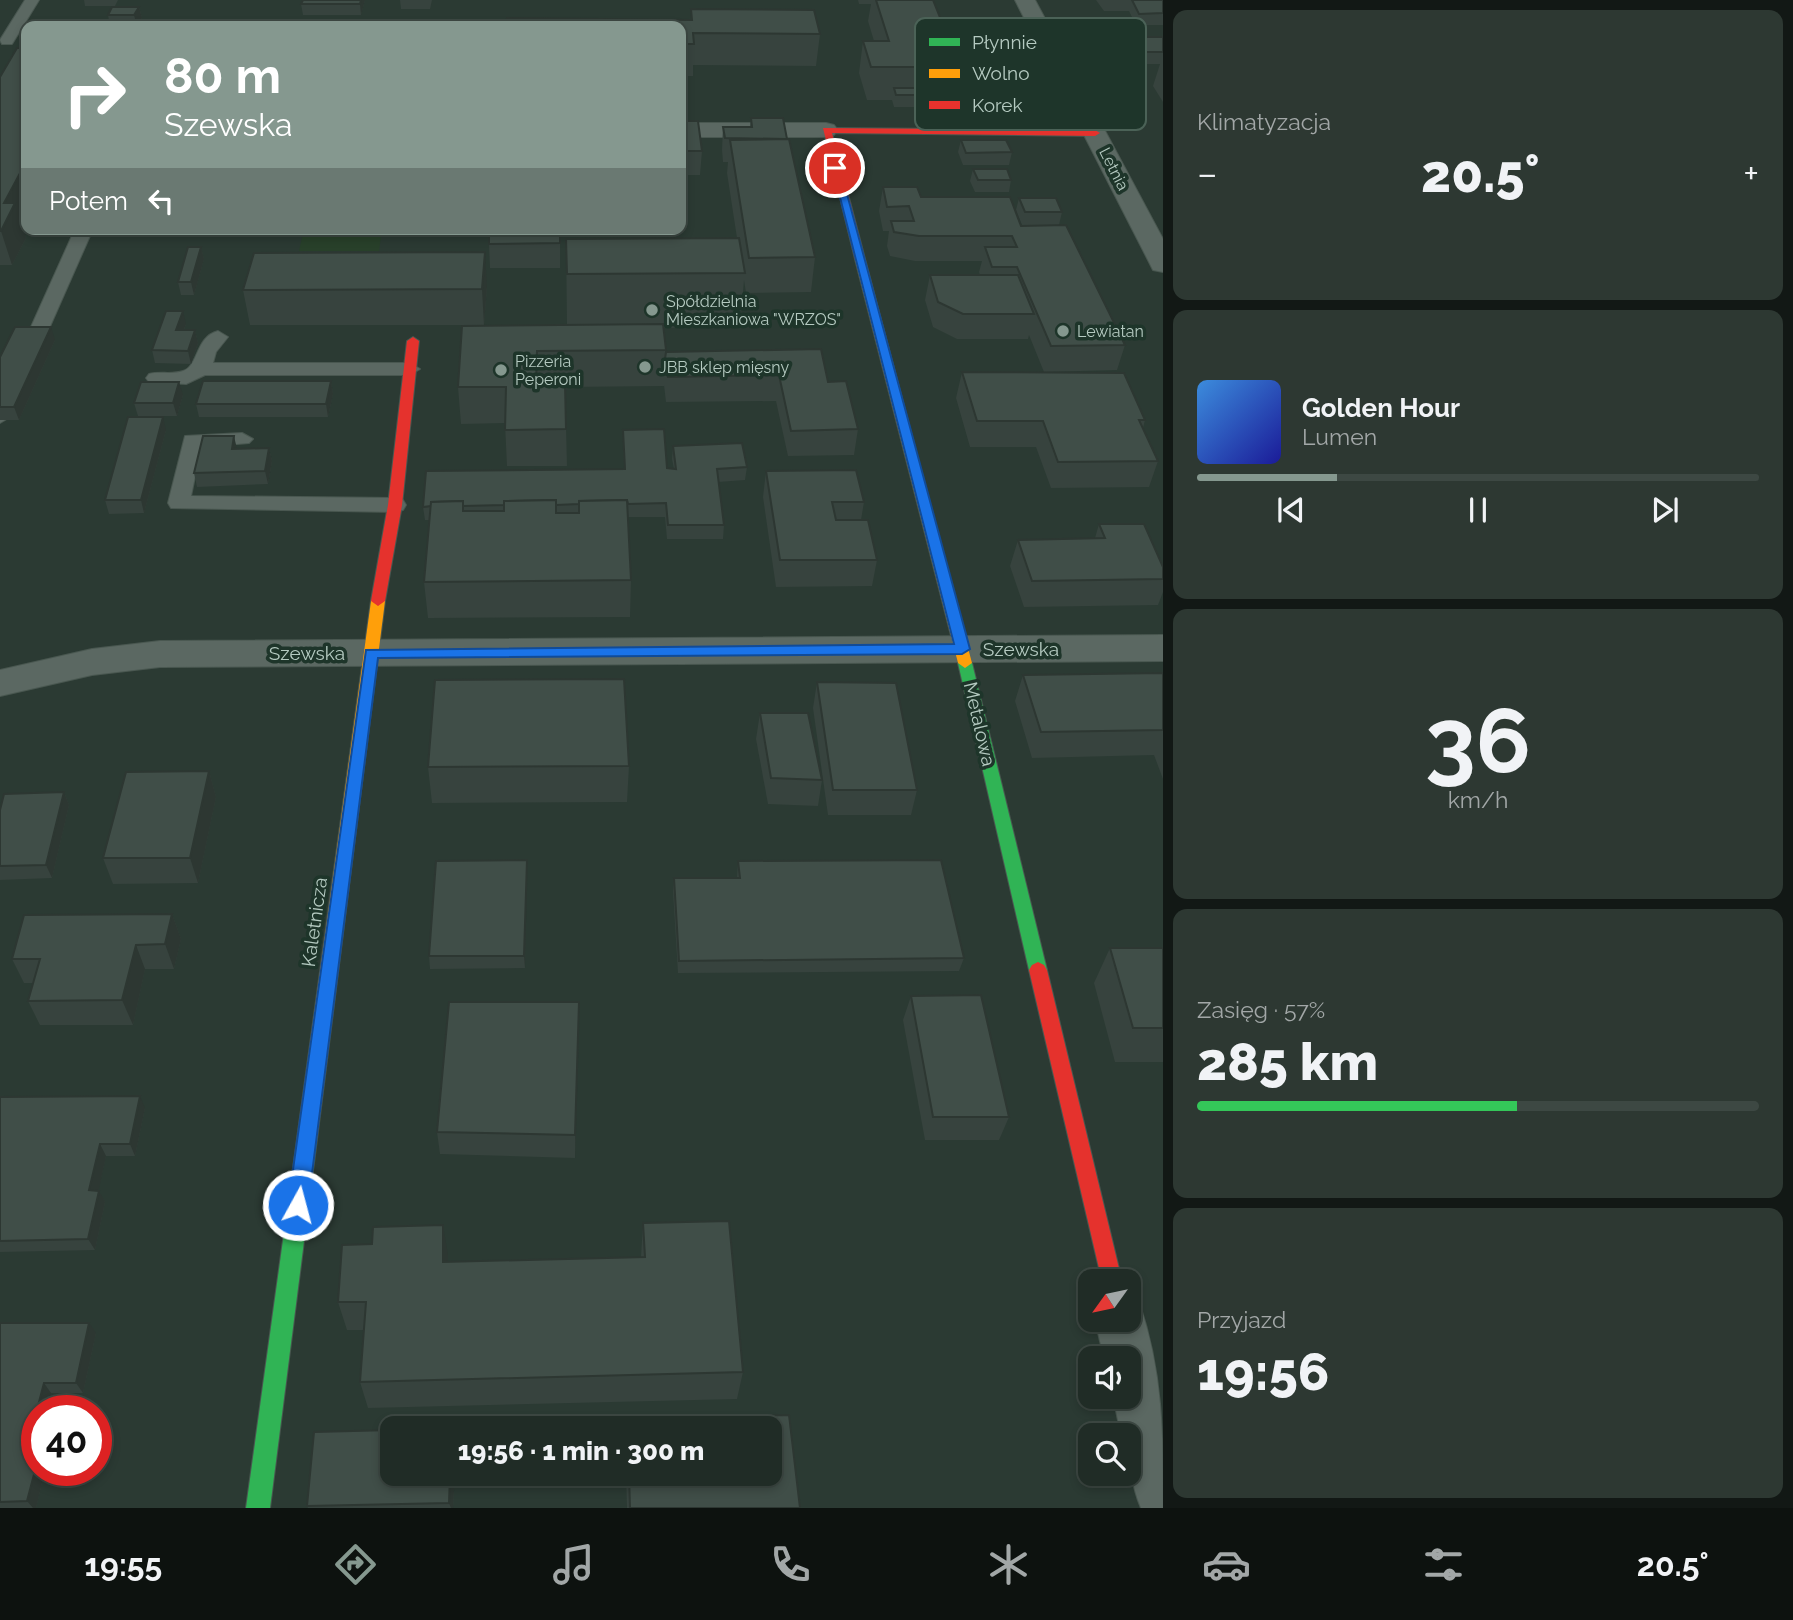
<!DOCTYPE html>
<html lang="pl">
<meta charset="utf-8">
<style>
body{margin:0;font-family:Raleway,sans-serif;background:#2d3832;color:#f1f3f6;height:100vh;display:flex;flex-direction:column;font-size:26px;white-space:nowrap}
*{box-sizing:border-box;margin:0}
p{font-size:23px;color:#a2a7a7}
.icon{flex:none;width:38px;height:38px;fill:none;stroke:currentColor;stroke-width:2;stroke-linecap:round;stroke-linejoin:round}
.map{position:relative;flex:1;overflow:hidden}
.side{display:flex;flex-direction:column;gap:10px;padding:10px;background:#121815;width:630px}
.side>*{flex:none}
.top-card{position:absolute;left:21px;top:21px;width:665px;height:214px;border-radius:14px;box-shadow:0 4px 10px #0003,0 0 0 2px #3d4843;background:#85988f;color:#fff;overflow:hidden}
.needle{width:46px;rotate:237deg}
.tools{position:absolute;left:1078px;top:1269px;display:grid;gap:14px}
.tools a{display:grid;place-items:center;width:63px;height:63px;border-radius:14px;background:#202c26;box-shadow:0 4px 10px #0003,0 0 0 2px #3d4843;font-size:35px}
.speed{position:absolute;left:21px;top:1395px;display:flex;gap:14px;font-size:35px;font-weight:700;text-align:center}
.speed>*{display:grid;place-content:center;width:91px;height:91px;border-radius:50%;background:#202c26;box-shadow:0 4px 10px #0003,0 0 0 2px #3d4843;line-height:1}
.speed .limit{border:10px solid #d22;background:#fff;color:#111}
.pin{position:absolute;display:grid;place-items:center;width:60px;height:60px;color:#fff;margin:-30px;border:4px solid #fff;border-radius:50%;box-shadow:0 2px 7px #0007}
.me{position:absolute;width:77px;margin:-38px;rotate:7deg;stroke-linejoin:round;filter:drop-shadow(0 0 5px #0008)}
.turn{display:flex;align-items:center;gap:24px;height:147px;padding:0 28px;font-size:32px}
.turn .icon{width:91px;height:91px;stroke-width:2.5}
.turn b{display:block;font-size:49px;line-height:60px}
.then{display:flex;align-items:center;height:66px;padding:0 28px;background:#0003;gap:14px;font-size:26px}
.big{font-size:52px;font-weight:800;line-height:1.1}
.side .card{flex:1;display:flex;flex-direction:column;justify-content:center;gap:10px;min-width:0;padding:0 24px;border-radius:14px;background:#2d3832}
.side .dial{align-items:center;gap:0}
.dial b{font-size:91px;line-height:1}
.song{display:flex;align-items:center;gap:21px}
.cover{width:84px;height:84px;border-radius:10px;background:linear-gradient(135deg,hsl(210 70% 55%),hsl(240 70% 35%))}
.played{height:7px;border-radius:4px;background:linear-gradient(90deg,#85988f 25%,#3d4843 25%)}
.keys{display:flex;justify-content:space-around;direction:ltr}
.heat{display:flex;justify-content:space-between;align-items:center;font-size:38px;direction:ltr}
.charge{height:10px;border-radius:5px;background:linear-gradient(90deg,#34c759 57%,#3d4843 0)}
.trip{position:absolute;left:380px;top:1416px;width:402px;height:70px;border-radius:14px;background:#202c26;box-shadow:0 4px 10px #0003,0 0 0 2px #3d4843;font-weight:800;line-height:70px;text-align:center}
.tab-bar{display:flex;height:112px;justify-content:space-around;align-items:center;background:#0d120f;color:#a2a7a7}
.tab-bar .icon{width:49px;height:49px}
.tab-bar .selected{color:#85988f}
.tab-bar b{font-size:32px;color:#f1f3f6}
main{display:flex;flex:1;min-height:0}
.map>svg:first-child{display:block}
.green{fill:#28402a}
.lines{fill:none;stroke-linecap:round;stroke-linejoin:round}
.lane-casing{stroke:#495750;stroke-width:2}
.street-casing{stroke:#495750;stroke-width:2}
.fast-casing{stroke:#495750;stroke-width:2}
.slow-casing{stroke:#495750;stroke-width:2}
.jam-casing{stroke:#495750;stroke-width:2}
.lane{fill:#5b6862;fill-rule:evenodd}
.street{fill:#5b6862;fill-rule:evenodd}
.fast{fill:#30b455;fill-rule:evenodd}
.slow{fill:#ff9f0a;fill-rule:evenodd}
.jam{fill:#e5322d;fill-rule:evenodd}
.wall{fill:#37433e}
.shaded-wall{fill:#2d3732}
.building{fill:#404e48;stroke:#2d3732;stroke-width:2}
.route{fill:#1a73e8;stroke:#114b97;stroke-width:2}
.poi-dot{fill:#85988f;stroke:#1e352a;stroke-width:2.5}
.labels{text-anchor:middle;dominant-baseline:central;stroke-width:7;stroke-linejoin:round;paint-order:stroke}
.far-street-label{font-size:16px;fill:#b5cac1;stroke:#1e352a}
.far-poi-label{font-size:16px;fill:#b5cac1;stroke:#1e352a;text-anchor:start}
.street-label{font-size:19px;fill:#b5cac1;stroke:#1e352a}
.key{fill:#1e352a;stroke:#4b6257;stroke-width:2}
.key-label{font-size:19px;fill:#b5cac1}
</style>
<main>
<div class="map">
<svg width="1163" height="1508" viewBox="0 0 1163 1508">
<rect width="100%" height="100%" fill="#2b3a33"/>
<polygon class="green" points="304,229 382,229 379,251 299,251"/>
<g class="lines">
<g class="lane-casing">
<g id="lane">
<polygon points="25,0 39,0 12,44 2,44 0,40"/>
<polygon points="75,229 93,229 10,417 0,423 0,396"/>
<path d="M218,331L228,337L216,352L213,363H410L420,369L410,375H205L186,384L149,382L146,378L149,374C160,371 172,375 183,371C199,366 195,337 218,331Z"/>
<polygon points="242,433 253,439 249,443 201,447 191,496 395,498 403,500 406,505 403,510 395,512 171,508 168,503 185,436"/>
</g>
</g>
<g class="street-casing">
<g id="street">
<polygon points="1015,0 1035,0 1163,239 1163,272 1153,270 1150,264"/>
<polygon points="681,123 826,123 834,125 838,130 834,135 826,137 681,137"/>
<polygon points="1163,635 1163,661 160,667 92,675 0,696 0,670 92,649 160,641"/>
<path d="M1129,1297L1139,1302C1163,1373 1163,1433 1163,1508H1141C1131,1484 1129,1461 1129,1435H1121L1113,1396H1129V1358H1104L1095,1320H1129Z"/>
</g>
</g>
<g class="fast-casing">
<g id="fast">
<polygon points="965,658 972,663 1047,970 1044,975 1038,978 1032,975 1029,970 958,663"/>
<polygon points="307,1130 314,1133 317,1139 270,1508 246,1508 297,1139 300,1133"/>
</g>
</g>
<g class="slow-casing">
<g id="slow">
<polygon points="860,256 865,259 972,663 965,668 958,663 855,259"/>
<polygon points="378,596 385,601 317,1139 314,1145 307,1148 300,1145 297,1139 371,601"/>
</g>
</g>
<g class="jam-casing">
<g id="jam">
<polygon points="823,128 1095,130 1100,133 1095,136 832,133 865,259 860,262 855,259"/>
<polygon points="413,337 419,341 402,505 385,601 378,606 371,601 388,505 407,341"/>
<polygon points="1038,962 1044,965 1047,970 1122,1281 1102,1281 1029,970 1032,965"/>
</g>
</g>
<use href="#lane" class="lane"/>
<use href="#street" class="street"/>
<use href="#fast" class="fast"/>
<use href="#slow" class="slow"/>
<use href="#jam" class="jam"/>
</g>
<g class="wall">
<polygon points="84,0 118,0 115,6 85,6"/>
<polygon points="365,0 361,15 303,15 301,4"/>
<polygon points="400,0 432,0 430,9 401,9"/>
<polygon points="858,0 933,0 949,40 943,72 931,72 925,107 894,107 892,100 867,100 859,73 863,41 874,41 868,21 871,4 859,4"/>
<polygon points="1096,0 1163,0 1163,25 1136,25 1129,11 1104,11"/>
<polygon points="139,7 142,18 137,26 110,26 108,15"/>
<polygon points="691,9 820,34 816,66 693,65 693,76 681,76 681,44 691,20"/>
<polygon points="1133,37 1163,37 1163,102 1153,86 1160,64 1139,64 1130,48"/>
<polygon points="0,77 22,225 26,238 12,265 0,265"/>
<polygon points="751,118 815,257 811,292 746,293 744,280 740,327 663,328 666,352 828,382 858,429 854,455 788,456 776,401 666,402 664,385 664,386 565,387 567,466 507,466 505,423 461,424 458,387 567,325 566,239 737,238 727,173 728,162 723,162 722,150 723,127 750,127"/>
<polygon points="681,121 702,151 700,175 681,175"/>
<polygon points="961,140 1012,152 1009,165 963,165 958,152"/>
<polygon points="973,169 1011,180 1009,192 975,192 970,181"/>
<polygon points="883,187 1021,226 1125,345 1117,370 1044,372 1029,335 1028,339 957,339 933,327 925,300 930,275 980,275 979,272 982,261 915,261 890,256 887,246 889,231 883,231 879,211"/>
<polygon points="1019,198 1062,212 1059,225 1022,225 1016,210"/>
<polygon points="199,229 217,229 215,234 200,234"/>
<polygon points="560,229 560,268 490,268 489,244"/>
<polygon points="201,247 204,259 194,295 181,295 178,282"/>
<polygon points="487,287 484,325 250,325 243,290"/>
<polygon points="186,324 184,330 195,330 198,343 191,364 155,363 152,350"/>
<polygon points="55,340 19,420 0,420 0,357"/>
<polygon points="962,372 1145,420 1143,428 1158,461 1149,487 1051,488 1036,447 970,447 956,398"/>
<polygon points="331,381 333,394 328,417 199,417 196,404"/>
<polygon points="183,395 177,416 138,416 134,403"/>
<polygon points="166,430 144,513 109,514 105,500"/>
<polygon points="623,430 667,468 674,469 672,459 673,446 747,467 745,480 718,482 724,525 723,539 667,539 665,517 628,517 631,580 630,617 428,618 424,582 430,520 425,520 423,507 624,469"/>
<polygon points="269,448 272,461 268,484 197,487 194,473 237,449"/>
<polygon points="766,471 864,502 861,520 877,560 872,586 776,587 763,497"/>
<polygon points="1099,524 1163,567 1163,592 1158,605 1024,607 1010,566 1018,540 1095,538"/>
<polygon points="1163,673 1163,779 1154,755 1032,758 1015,701 1023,675"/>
<polygon points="817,682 917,790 911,815 828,815 813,708"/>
<polygon points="760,713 822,780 818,806 768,804 756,739"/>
<polygon points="629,766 627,802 432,803 428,767"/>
<polygon points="209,771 216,797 198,883 113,884 103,858"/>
<polygon points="64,792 69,805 52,878 0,880 0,810"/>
<polygon points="527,860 525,968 430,969 429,956"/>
<polygon points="738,861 964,958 959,971 678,973 673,891 674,878 737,878"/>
<polygon points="172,914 181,939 174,969 145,969 133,1025 40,1025 28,1001 33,983 24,983 12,959"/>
<polygon points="1110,948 1163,948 1163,1062 1115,1062 1094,983"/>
<polygon points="911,996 1009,1117 999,1140 925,1140 903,1020"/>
<polygon points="579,1026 575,1158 440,1154 437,1132"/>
<polygon points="0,1097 145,1108 135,1156 106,1156 98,1191 105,1202 95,1250 0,1252"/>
<polygon points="643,1223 743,1372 737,1399 368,1408 360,1382 364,1330 347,1330 338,1302 448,1255 448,1262 641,1257"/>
<polygon points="0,1323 96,1333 83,1393 51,1393 37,1410 37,1470 45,1470 36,1508 0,1508"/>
<polygon points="789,1415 800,1508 627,1508 626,1474 770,1474 770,1428 626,1428 626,1419"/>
<polygon points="392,1474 455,1474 453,1508 308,1508 307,1506"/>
</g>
<g class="shaded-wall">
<polygon points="361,0 365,0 361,15 360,4"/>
<polygon points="139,7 142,18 137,26 134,15"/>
<polygon points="26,162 26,216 22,225 26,238 12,265 1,231 4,203"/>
<polygon points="201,247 204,259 194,295 191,282"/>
<polygon points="485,252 487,287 484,325 482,289"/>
<polygon points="183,311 186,324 179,343 176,330"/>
<polygon points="51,327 55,340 19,420 14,407"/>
<polygon points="195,330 198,343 191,364 188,351"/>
<polygon points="331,381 333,394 328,417 326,404"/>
<polygon points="179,382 183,395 177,416 173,403"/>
<polygon points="163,417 166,430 144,513 141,500"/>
<polygon points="234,436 237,449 232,449"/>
<polygon points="269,448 272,461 268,484 265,471"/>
<polygon points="209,771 216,797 198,883 190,858"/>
<polygon points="64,792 69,805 52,878 46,865"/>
<polygon points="527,860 527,873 525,968 524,956"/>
<polygon points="172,914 181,939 174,969 165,944"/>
<polygon points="136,945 145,969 133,1025 122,1000"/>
<polygon points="579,1002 579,1026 575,1158 575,1135"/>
<polygon points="140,1096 145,1108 135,1156 130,1144"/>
<polygon points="100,1144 106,1156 96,1202 89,1190"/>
<polygon points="99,1191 105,1202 95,1250 88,1239"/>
<polygon points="443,1225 448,1255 448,1291 443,1262"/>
<polygon points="89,1323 96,1333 83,1393 76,1383"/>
<polygon points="44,1383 51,1393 47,1410 37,1410 37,1451 28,1444"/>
<polygon points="37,1463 37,1470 45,1470 36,1508 33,1508 27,1501"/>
<polygon points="450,1474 455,1474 453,1508 451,1508 449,1503"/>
</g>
<g class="building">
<polygon points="303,0 361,0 360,4 301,4"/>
<polygon points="876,0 933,0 949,40 922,40 932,67 871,67 863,41 889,41"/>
<polygon points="1132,0 1163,0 1163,13 1139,14"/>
<polygon points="112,7 139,7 134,15 108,15"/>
<polygon points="691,9 814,10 820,34 693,33 694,44 681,44 681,26 506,26 507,18 692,20"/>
<polygon points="1133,37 1163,37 1163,52 1142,52"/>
<polygon points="17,48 26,48 26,162 4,203 15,203 1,231 0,231 0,77"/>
<polygon points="894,88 925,88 927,95 896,95"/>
<polygon points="751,118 783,118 787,139 725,138 723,127 752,127"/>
<polygon points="681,121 698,121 702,151 681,151"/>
<polygon points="789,139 815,257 749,258 730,140"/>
<polygon points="961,140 1006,140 1012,152 966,153"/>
<polygon points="973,169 1007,169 1011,180 978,180"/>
<polygon points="883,187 917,187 921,197 1010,197 1021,226 1066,225 1125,345 1051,346 1017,267 992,267 985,247 1017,247 1012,236 919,236 894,232 891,221 914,221 909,206 887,207"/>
<polygon points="1019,198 1056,198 1062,212 1025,212"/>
<polygon points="489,229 560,229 560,243 489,244"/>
<polygon points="739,238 745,273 567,274 566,239"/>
<polygon points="188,247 201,247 191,282 178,282"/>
<polygon points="485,252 482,289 243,290 254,253"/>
<polygon points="930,275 1018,275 1034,314 963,314 938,302"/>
<polygon points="166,311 183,311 176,330 195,330 188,351 152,350"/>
<polygon points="663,324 666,350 537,351 536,383 565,383 566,429 505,430 506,387 458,387 462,326"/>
<polygon points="15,327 51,327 14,407 0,407 0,357"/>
<polygon points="821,349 828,382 846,381 858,429 791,431 779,375 668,377 665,359 666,352"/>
<polygon points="962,372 1124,373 1145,420 1139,420 1158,461 1058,462 1043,421 977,421"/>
<polygon points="203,381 331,381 326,404 196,404"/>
<polygon points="141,382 179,382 173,403 134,403"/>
<polygon points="128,417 163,417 141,500 105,500"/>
<polygon points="664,429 667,468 676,469 673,446 742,443 747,467 717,469 724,525 668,525 666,503 628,504 627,500 579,501 579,504 556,505 556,500 504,501 504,505 463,506 463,501 431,502 431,506 423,507 426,471 625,469 623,430"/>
<polygon points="203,436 234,436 232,449 269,448 265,471 194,473"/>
<polygon points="856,470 864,502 832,502 836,520 868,520 877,560 780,560 766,471"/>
<polygon points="556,500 556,513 579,513 579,501 627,500 631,580 424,582 431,502 463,501 463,511 504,511 504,501"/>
<polygon points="1099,524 1144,524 1163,567 1163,579 1032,581 1018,540 1105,538"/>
<polygon points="1163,673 1163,730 1041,732 1023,675"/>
<polygon points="624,679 629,766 428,767 435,680"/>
<polygon points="817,682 896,683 917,790 833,790"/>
<polygon points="760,713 808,713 822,780 771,778"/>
<polygon points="209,771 190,858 103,858 126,772"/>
<polygon points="64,792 46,865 0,866 0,810 4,794"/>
<polygon points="527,860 524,956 429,956 436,861"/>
<polygon points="941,860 964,958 679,961 674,878 740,878 738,861"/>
<polygon points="172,914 165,944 136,945 122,1000 28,1001 40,959 12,959 24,915"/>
<polygon points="1110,948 1163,948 1163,1028 1133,1028"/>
<polygon points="981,995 1009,1117 933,1117 911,996"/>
<polygon points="449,1002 579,1002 575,1135 437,1132"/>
<polygon points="140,1096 130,1144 100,1144 89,1190 99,1191 88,1239 0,1241 0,1097"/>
<polygon points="729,1221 743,1372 360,1382 366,1302 338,1302 342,1245 372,1244 373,1227 443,1225 443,1262 645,1257 643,1223"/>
<polygon points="0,1323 89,1323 76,1383 44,1383 28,1444 37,1443 37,1463 27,1501 0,1502"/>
<polygon points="789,1415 800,1508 630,1508 629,1474 770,1474 770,1428 627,1428 626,1419"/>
<polygon points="392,1430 392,1474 450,1474 449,1503 307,1506 314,1432"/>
</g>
<polygon class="route" points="832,166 840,168 970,649 962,654 378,658 308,1205 305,1212 298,1215 291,1212 288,1205 366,650 954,644"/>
<g class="poi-dot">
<circle cx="652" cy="310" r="7"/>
<circle cx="1063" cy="331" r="7"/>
<circle cx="645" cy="367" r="7"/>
<circle cx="501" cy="370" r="7"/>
</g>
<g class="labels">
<g class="far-street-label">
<text transform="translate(1114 169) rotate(63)">Letnia</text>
</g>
<g class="far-poi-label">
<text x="666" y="301">Spółdzielnia<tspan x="666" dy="18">Mieszkaniowa "WRZOS"</tspan></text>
<text x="1077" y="331">Lewiatan</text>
<text x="515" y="361">Pizzeria<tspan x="515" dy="18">Peperoni</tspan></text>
<text x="659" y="367">JBB sklep mięsny</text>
</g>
<g class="street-label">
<text x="1021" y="649">Szewska</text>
<text x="307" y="653">Szewska</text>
<text transform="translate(980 724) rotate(77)">Metalowa</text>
<text transform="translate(314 922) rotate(-82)">Kaletnicza</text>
</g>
</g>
<rect x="915" y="18" width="231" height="112" rx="10" class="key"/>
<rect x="929" y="38" width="31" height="8" fill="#30b455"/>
<rect x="929" y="69" width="31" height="9" fill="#ff9f0a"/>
<rect x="929" y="101" width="31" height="8" fill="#e5322d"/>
<g class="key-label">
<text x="972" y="49">Płynnie</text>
<text x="972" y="80">Wolno</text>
<text x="972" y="112">Korek</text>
</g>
</svg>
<div class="tools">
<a><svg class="needle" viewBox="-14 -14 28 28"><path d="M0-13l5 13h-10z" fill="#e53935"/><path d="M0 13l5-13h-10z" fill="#a2a7a7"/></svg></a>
<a><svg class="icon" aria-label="sound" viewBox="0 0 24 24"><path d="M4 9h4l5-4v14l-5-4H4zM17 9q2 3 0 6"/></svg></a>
<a><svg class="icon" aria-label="search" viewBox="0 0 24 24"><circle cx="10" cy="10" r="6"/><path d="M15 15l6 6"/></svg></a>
</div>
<div class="speed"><div class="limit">40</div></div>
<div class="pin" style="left:835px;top:168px;background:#d93025"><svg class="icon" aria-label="arrive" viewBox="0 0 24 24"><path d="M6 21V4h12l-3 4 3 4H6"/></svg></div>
<svg class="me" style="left:298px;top:1205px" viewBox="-20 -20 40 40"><circle r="17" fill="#1a73e8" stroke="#fff" stroke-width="3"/><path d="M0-11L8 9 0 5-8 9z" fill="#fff"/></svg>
<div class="trip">19:56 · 1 min · 300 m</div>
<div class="top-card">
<div class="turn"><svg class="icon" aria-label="right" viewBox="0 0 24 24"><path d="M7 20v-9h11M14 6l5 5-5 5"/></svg><div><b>80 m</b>Szewska</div></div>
<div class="then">Potem<svg class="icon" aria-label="left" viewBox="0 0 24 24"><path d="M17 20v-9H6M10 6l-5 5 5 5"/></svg></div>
</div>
</div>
<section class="side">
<div class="card"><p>Klimatyzacja</p>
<div class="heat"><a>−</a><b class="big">20.5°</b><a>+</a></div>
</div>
<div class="card">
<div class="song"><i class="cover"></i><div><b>Golden Hour</b><p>Lumen</p></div></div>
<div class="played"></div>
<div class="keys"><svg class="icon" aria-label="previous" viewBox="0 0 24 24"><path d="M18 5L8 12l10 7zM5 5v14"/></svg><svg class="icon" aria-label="pause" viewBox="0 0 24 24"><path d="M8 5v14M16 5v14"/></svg><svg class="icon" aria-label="next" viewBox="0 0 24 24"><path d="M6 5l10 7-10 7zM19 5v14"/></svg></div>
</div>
<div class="card dial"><b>36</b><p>km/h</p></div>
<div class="card"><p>Zasięg · 57%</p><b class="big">285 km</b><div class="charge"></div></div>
<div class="card"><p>Przyjazd</p><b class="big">19:56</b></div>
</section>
</main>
<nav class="tab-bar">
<b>19:55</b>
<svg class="icon selected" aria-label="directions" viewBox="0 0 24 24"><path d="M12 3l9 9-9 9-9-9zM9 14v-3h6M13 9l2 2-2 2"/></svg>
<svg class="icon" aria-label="music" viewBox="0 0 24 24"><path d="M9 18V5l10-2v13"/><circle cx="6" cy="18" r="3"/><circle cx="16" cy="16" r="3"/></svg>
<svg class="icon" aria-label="phone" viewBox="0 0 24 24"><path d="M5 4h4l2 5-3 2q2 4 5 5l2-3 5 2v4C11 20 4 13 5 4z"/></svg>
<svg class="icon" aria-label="climate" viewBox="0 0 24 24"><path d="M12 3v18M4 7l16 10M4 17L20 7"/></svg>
<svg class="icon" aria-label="car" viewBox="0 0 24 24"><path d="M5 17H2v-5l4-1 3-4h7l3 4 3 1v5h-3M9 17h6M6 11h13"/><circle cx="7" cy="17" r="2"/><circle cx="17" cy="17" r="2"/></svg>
<svg class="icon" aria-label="filters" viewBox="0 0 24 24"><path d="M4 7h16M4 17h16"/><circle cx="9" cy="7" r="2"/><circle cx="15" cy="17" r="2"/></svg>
<b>20.5°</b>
</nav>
